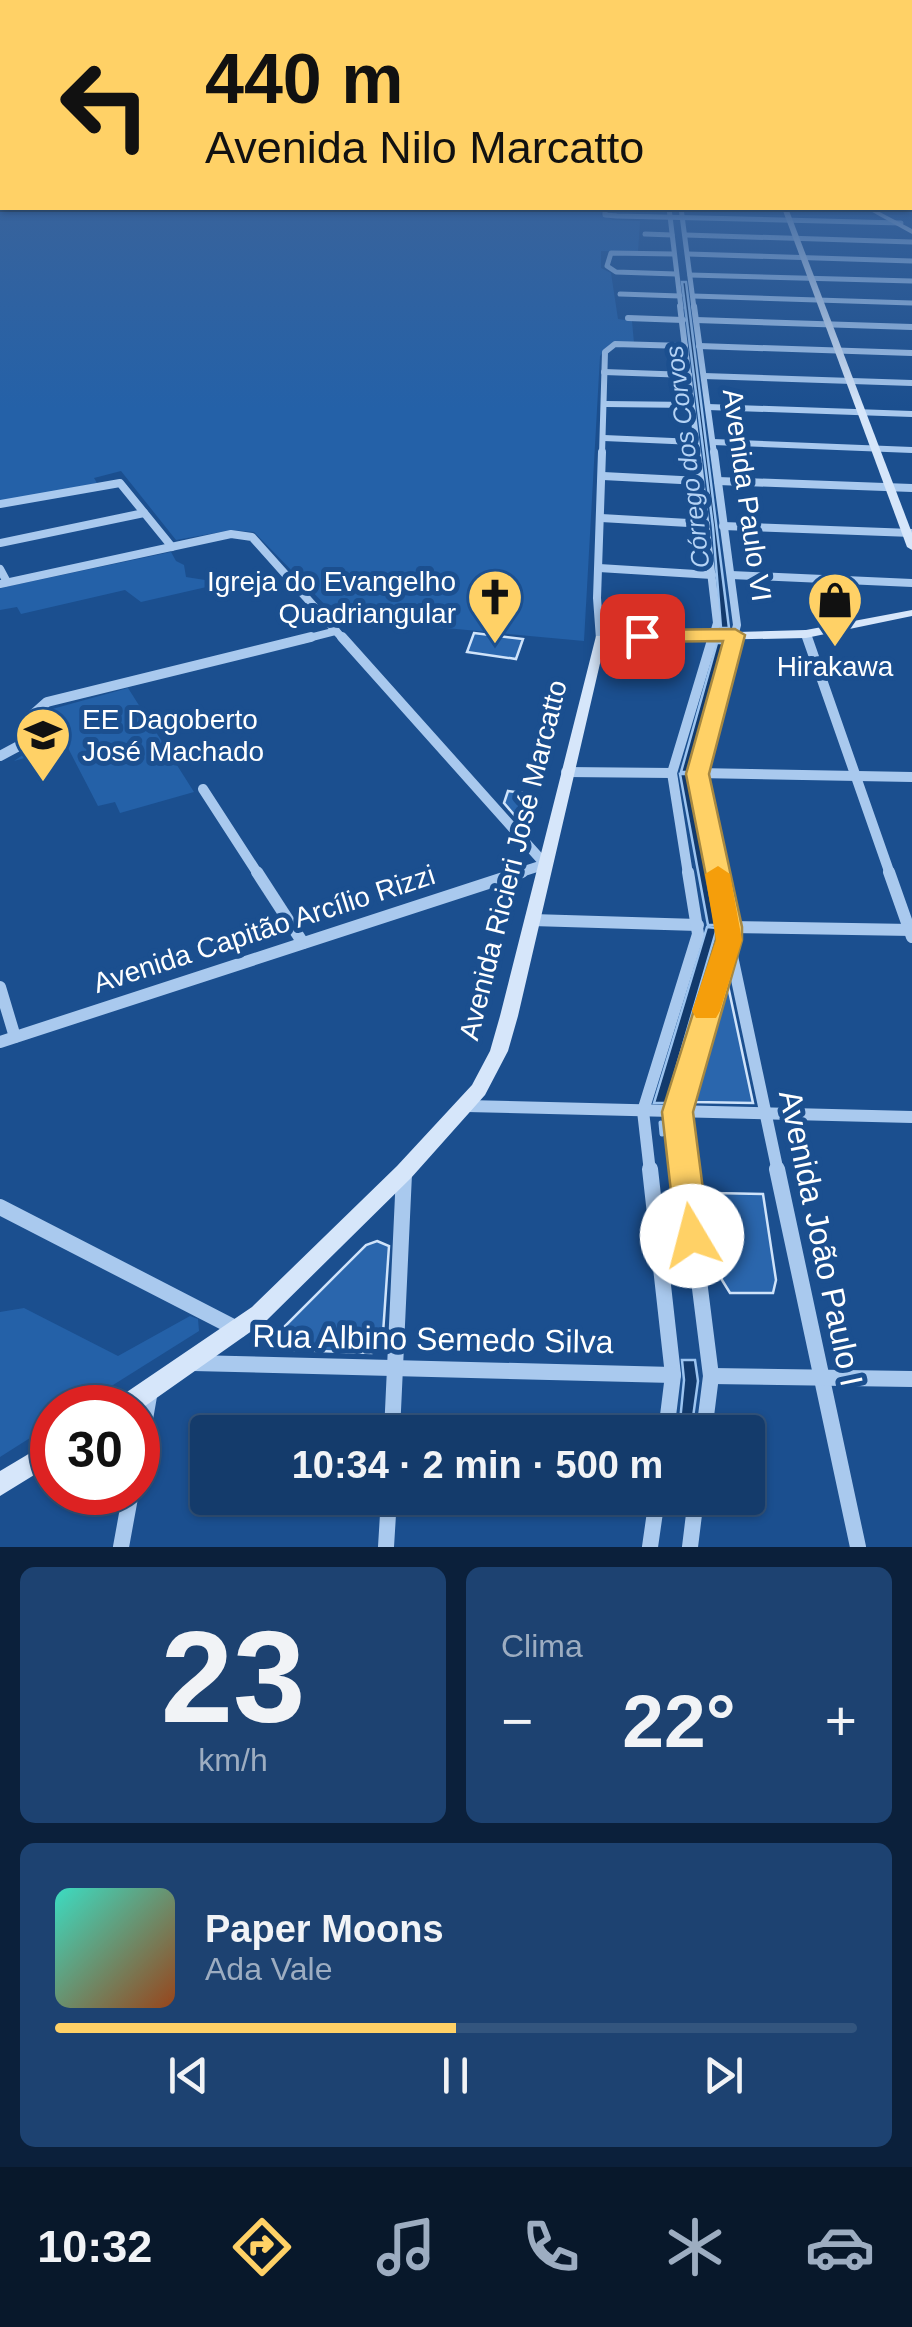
<!DOCTYPE html>
<html lang="pt">
<meta charset="utf-8">
<style>
body{margin:0;font-family:Arial,sans-serif;background:#1d4271;color:#f1f3f6;height:100vh;display:flex;flex-direction:column;font-size:38px;white-space:nowrap}
*{box-sizing:border-box;margin:0}
p{font-size:32px;color:#9dadc1}
.icon{flex:none;width:55px;height:55px;fill:none;stroke:currentColor;stroke-width:2;stroke-linecap:round;stroke-linejoin:round}
.map{position:relative;height:1547px;overflow:hidden}
.side{display:flex;flex-direction:column;gap:20px;padding:20px;background:#0b203b;flex:1}
.side>*{flex:none}
.banner{position:absolute;left:0px;top:0px;width:912px;height:210px;box-shadow:0 2px 8px #0004,0 0 0 2px #33557e;background:#ffd166;color:#111;overflow:hidden}
.speed{position:absolute;left:30px;top:1385px;display:flex;gap:20px;font-size:50px;font-weight:700;text-align:center}
.speed>*{display:grid;place-content:center;width:130px;height:130px;border-radius:50%;background:#143b6b;box-shadow:0 2px 8px #0004,0 0 0 2px #33557e;line-height:1}
.speed .limit{border:15px solid #d22;background:#fff;color:#111}
.pin{position:absolute;display:grid;place-items:center;width:85px;height:85px;color:#fff;margin:-42px;border-radius:20px;box-shadow:0 5px 15px #0006}
.me{position:absolute;width:110px;margin:-55px;rotate:352deg;stroke-linejoin:round;filter:drop-shadow(0 0 8px #0008)}
.turn{display:flex;align-items:center;gap:35px;height:210px;padding:0 40px;font-size:45px}
.turn .icon{width:130px;height:130px;stroke-width:2.5}
.turn b{display:block;font-size:70px;line-height:85px}
.big{font-size:75px;font-weight:700;line-height:1.1}
.side .tile{flex:1;display:flex;flex-direction:column;justify-content:center;gap:15px;min-width:0;padding:0 35px;border-radius:15px;background:#1d4271}
.side .dial{align-items:center;gap:0}
.dial b{font-size:130px;line-height:1}
.song{display:flex;align-items:center;gap:30px}
.cover{width:120px;height:120px;border-radius:15px;background:linear-gradient(135deg,hsl(170 70% 55%),hsl(20 70% 35%))}
.played{height:10px;border-radius:5px;background:linear-gradient(90deg,#ffd166 50%,#33557e 50%)}
.keys{display:flex;justify-content:space-around;direction:ltr}
.heat{display:flex;justify-content:space-between;align-items:center;font-size:55px;direction:ltr}
.side .tiles{flex:1;display:grid;gap:20px;grid-template-columns:1fr 1fr}
.tile:last-child{grid-column:span 2}
.trip{position:absolute;left:190px;top:1415px;width:575px;height:100px;border-radius:10px;background:#143b6b;box-shadow:0 2px 8px #0004,0 0 0 2px #33557e;font-weight:700;line-height:100px;text-align:center}
.dock{display:flex;height:160px;justify-content:space-around;align-items:center;background:#08182b;color:#9dadc1}
.dock .icon{width:70px;height:70px}
.dock .current{color:#ffd166}
.dock b{font-size:45px;color:#f1f3f6}
.map>svg:first-child{display:block}
.green{fill:#2461a8}
.water{fill:#123a6d;stroke:#9cc4f0;stroke-width:2.5}
.lines{fill:none;stroke-linecap:round;stroke-linejoin:round}
.stream{stroke:#9cc4f0;stroke-width:5}
.building{fill:#2a66ad;stroke:#cfe3fa;stroke-width:2.5}
.street-far5{stroke:#a9c9ee;stroke-width:5}
.street-far4{stroke:#a9c9ee;stroke-width:6}
.street-far3{stroke:#a9c9ee;stroke-width:8}
.street-far2{stroke:#a9c9ee;stroke-width:10}
.street-far1{stroke:#a9c9ee;stroke-width:12}
.street{stroke:#a9c9ee;stroke-width:16}
.secondary{fill:#d6e6fa;fill-rule:evenodd}
.route{fill:#ffd166;stroke:#a68842;stroke-width:2.5}
.slow{fill:#f59e0b}
.labels{text-anchor:middle;dominant-baseline:central;stroke-width:10;stroke-linejoin:round;paint-order:stroke}
.far-water-label{font-size:25px;font-style:italic;fill:#b5d3f5;stroke:#1b4f8f}
.street-label{font-size:28px;fill:#fff;stroke:#1b4f8f}
.poi-label{font-size:28px;fill:#fff;stroke:#1b4f8f;text-anchor:end}
.near-street-label{font-size:32px;fill:#fff;stroke:#1b4f8f}
</style>
<div class="map">
<svg width="912" height="1547" viewBox="0 0 912 1547">
<rect width="100%" height="100%" fill="#1b4f8f"/>
<g class="green">
<polygon points="0,192 2,208 602,208 601,215 613,220 640,221 638,252 601,251 601,268 611,273 618,319 632,321 634,343 610,344 600,356 584,641 338,618 254,532 232,530 176,540 121,471 94,478 97,483 0,502"/>
<polygon points="171,552 176,561 184,565 186,577 224,583 141,602 125,590 21,614 17,607 0,610 0,588"/>
<polygon points="128,688 194,792 120,813 115,802 98,806 67,746 14,761 37,745 45,711"/>
<polygon points="24,1308 118,1356 190,1316 198,1319 199,1331 78,1407 52,1408 52,1424 0,1457 0,1312"/>
</g>
<g class="water">
<polygon points="682,282 686,282 729,628 721,628 713,527"/>
<polygon points="717,643 725,643 688,772 681,772"/>
<polygon points="680,774 689,774 717,925 708,925"/>
<polygon points="707,927 717,928 666,1103 654,1103"/>
<polygon points="682,1360 695,1360 698,1381 691,1432 679,1432 684,1380"/>
</g>
<g class="lines">
<polyline class="stream" points="661,1123 662,1134"/>
</g>
<g class="building">
<polygon points="474,633 523,639 516,659 467,652"/>
<polygon points="508,791 537,795 527,830 504,803"/>
<polygon points="727,981 753,1103 693,1102 708,1046"/>
<polygon points="712,1193 763,1194 776,1280 773,1293 730,1293 722,1280"/>
<polygon points="377,1241 389,1246 382,1348 372,1353 293,1350 283,1344 285,1326 366,1245"/>
</g>
<g class="lines">
<g class="street-far5">
<polyline points="605,208 605,215 617,216 901,223"/>
<polyline points="669,208 681,308"/>
<polyline points="681,208 694,308"/>
<polyline points="645,234 672,235"/>
<polyline points="686,235 912,242"/>
<polyline points="674,254 611,253 607,266 616,272 676,274"/>
<polyline points="688,254 912,261"/>
<polyline points="690,275 912,281"/>
<polyline points="620,294 680,296"/>
<polyline points="693,296 912,303"/>
</g>
<g class="street-far4">
<polyline points="680,306 698,454"/>
<polyline points="694,306 714,454"/>
<polyline points="628,318 683,320"/>
<polyline points="696,320 912,327"/>
<polyline points="699,346 912,353"/>
<polyline points="604,372 689,375"/>
<polyline points="704,376 912,383"/>
<polyline points="606,404 692,405"/>
<polyline points="708,407 912,414"/>
<polyline points="604,438 695,442"/>
<polyline points="713,442 912,450"/>
<polyline points="602,454 605,352 615,344 685,346"/>
</g>
<g class="street-far3">
<polyline points="697,452 717,623 712,640"/>
<polyline points="714,452 737,625 733,640"/>
<polyline points="603,476 700,481"/>
<polyline points="718,481 912,488"/>
<polyline points="0,504 120,483 172,547"/>
<polyline points="601,518 706,524"/>
<polyline points="723,526 912,533"/>
<polyline points="0,543 144,513"/>
<polyline points="599,568 712,575"/>
<polyline points="0,569 7,582"/>
<polyline points="731,575 912,583"/>
<polyline points="0,584 231,534 252,537 344,640"/>
<polyline points="806,634 808,640"/>
<polyline points="600,639 597,598 602,452"/>
<polyline points="301,640 336,631"/>
</g>
<g class="street-far2">
<polyline points="342,637 544,863"/>
<polyline points="807,637 890,874"/>
<polyline points="0,756 28,741 29,718 47,702 311,637"/>
<polyline points="566,772 672,773"/>
<polyline points="698,773 912,777"/>
<polyline points="203,789 258,874"/>
<polyline points="515,874 543,865"/>
<polyline points="688,874 672,773 713,637"/>
<polyline points="717,874 698,773 734,637"/>
</g>
<g class="street-far1">
<polyline points="257,872 303,943"/>
<polyline points="889,872 912,937"/>
<polyline points="532,920 698,925"/>
<polyline points="729,927 912,930"/>
<polyline points="729,942 778,1172"/>
<polyline points="0,987 15,1037"/>
<polyline points="0,1042 522,872"/>
<polyline points="467,1106 912,1117"/>
<polyline points="650,1172 643,1111 698,934 688,872"/>
<polyline points="686,1172 678,1111 729,940 716,872"/>
</g>
<g class="street">
<polyline points="650,1169 673,1375 666,1432"/>
<polyline points="685,1169 711,1376 704,1432"/>
<polyline points="777,1169 858,1547"/>
<polyline points="0,1207 239,1330"/>
<polyline points="193,1363 673,1375"/>
<polyline points="711,1376 912,1379"/>
<polyline points="392,1432 404,1174"/>
<polyline points="138,1459 149,1396"/>
<polyline points="121,1547 131,1492"/>
<polyline points="386,1547 389,1498"/>
<polyline points="650,1547 657,1498"/>
<polyline points="690,1547 696,1498"/>
</g>
<g class="secondary">
<polygon points="782,208 788,208 912,533 912,550 907,547"/>
<polygon points="865,208 872,208 912,229 912,234"/>
<polygon points="912,610 912,616 806,638 605,642 518,1016 508,1051 485,1095 411,1178 266,1321 138,1411 138,1408 112,1408 115,1400 252,1307 397,1166 472,1085 490,1051 500,1016 596,636 806,630"/>
<polygon points="52,1440 52,1464 0,1496 0,1471"/>
</g>
</g>
<linearGradient id="sky" x2="0" y2="1"><stop stop-color="#0f2b4f"/><stop offset="0.47" stop-color="#39639b"/><stop offset="1" stop-color="#39639b" stop-opacity="0"/></linearGradient>
<rect width="912" height="408" fill="url(#sky)"/>
<polygon class="route" points="735,629 745,635 709,774 742,927 742,940 693,1112 709,1236 704,1246 692,1250 681,1246 676,1236 662,1112 716,940 716,927 686,774 723,641 642,642 632,636 642,630"/>
<polygon class="slow" points="718,866 730,874 742,940 720,1011 716,1018 696,1018 692,1011 716,940 705,874"/>
<defs>
<g id="church-pin" transform="scale(2.875)"><path d="M0 17L-7.5 6A9.5 9.5 0 1 1 7.5 6Z" fill="#ffd166" stroke="#1b4f8f"/><path d="M-1.2-6h2.4v3.5h3.3v2.4h-3.3V6h-2.4V-.1h-3.3v-2.4h3.3Z" fill="#111"/></g>
<g id="shop-pin" transform="scale(2.875)"><path d="M0 17L-7.5 6A9.5 9.5 0 1 1 7.5 6Z" fill="#ffd166" stroke="#1b4f8f"/><path d="M-5-2.5h2.3a2.7 3.5 0 0 1 5.4 0H5L5.5 6h-11ZM-1.5-2.5h3a1.5 2.3 0 0 0-3 0Z" fill="#111"/></g>
<g id="school-pin" transform="scale(2.875)"><path d="M0 17L-7.5 6A9.5 9.5 0 1 1 7.5 6Z" fill="#ffd166" stroke="#1b4f8f"/><path d="M0-5L7-2L0 1L-7-2ZM-4 1L0 2.5L4 1V4Q0 6-4 4Z" fill="#111"/></g>
</defs>
<g fill-rule="evenodd">
<use href="#church-pin" x="495" y="597"/>
<use href="#shop-pin" x="835" y="600"/>
<use href="#school-pin" x="43" y="735"/>
</g>
<g class="labels">
<g class="far-water-label">
<text transform="translate(687 457) rotate(-97)">Córrego dos Corvos</text>
</g>
<g class="street-label">
<text transform="translate(747 495) rotate(82)">Avenida Paulo VI</text>
<text transform="translate(513 860) rotate(-76)">Avenida Ricieri José Marcatto</text>
<text transform="translate(264 929) rotate(-18)">Avenida Capitão Arcílio Rizzi</text>
</g>
<g class="poi-label">
<text x="456" y="581">Igreja do Evangelho<tspan x="456" dy="32">Quadriangular</tspan></text>
<text x="835" y="666" text-anchor="middle">Hirakawa</text>
<text x="82" y="719" text-anchor="start">EE Dagoberto<tspan x="82" dy="32">José Machado</tspan></text>
</g>
<g class="near-street-label">
<text transform="translate(821 1238) rotate(78)">Avenida João Paulo I</text>
<text transform="translate(433 1339) rotate(1)">Rua Albino Semedo Silva</text>
</g>
</g>
</svg>
<div class="speed"><div class="limit">30</div></div>
<div class="pin" style="left:642px;top:636px;background:#d93025"><svg class="icon" aria-label="arrive" viewBox="0 0 24 24"><path d="M6 21V4h12l-3 4 3 4H6"/></svg></div>
<svg class="me" style="left:692px;top:1236px" viewBox="-20 -20 40 40"><circle r="19" fill="#fff"/><path d="M0-13L10 11 0 6-10 11z" fill="#ffd166"/></svg>
<div class="trip">10:34 · 2 min · 500 m</div>
<div class="banner">
<div class="turn"><svg class="icon" aria-label="left" viewBox="0 0 24 24"><path d="M17 20v-9H6M10 6l-5 5 5 5"/></svg><div><b>440 m</b>Avenida Nilo Marcatto</div></div>
</div>
</div>
<section class="side">
<div class="tiles">
<div class="tile dial"><b>23</b><p>km/h</p></div>
<div class="tile"><p>Clima</p>
<div class="heat"><a>−</a><b class="big">22°</b><a>+</a></div>
</div>
<div class="tile">
<div class="song"><i class="cover"></i><div><b>Paper Moons</b><p>Ada Vale</p></div></div>
<div class="played"></div>
<div class="keys"><svg class="icon" aria-label="previous" viewBox="0 0 24 24"><path d="M18 5L8 12l10 7zM5 5v14"/></svg><svg class="icon" aria-label="pause" viewBox="0 0 24 24"><path d="M8 5v14M16 5v14"/></svg><svg class="icon" aria-label="next" viewBox="0 0 24 24"><path d="M6 5l10 7-10 7zM19 5v14"/></svg></div>
</div>
</div>
</section>
<nav class="dock">
<b>10:32</b>
<svg class="icon current" aria-label="directions" viewBox="0 0 24 24"><path d="M12 3l9 9-9 9-9-9zM9 14v-3h6M13 9l2 2-2 2"/></svg>
<svg class="icon" aria-label="music" viewBox="0 0 24 24"><path d="M9 18V5l10-2v13"/><circle cx="6" cy="18" r="3"/><circle cx="16" cy="16" r="3"/></svg>
<svg class="icon" aria-label="phone" viewBox="0 0 24 24"><path d="M5 4h4l2 5-3 2q2 4 5 5l2-3 5 2v4C11 20 4 13 5 4z"/></svg>
<svg class="icon" aria-label="climate" viewBox="0 0 24 24"><path d="M12 3v18M4 7l16 10M4 17L20 7"/></svg>
<svg class="icon" aria-label="car" viewBox="0 0 24 24"><path d="M5 17H2v-5l4-1 3-4h7l3 4 3 1v5h-3M9 17h6M6 11h13"/><circle cx="7" cy="17" r="2"/><circle cx="17" cy="17" r="2"/></svg>
</nav>
